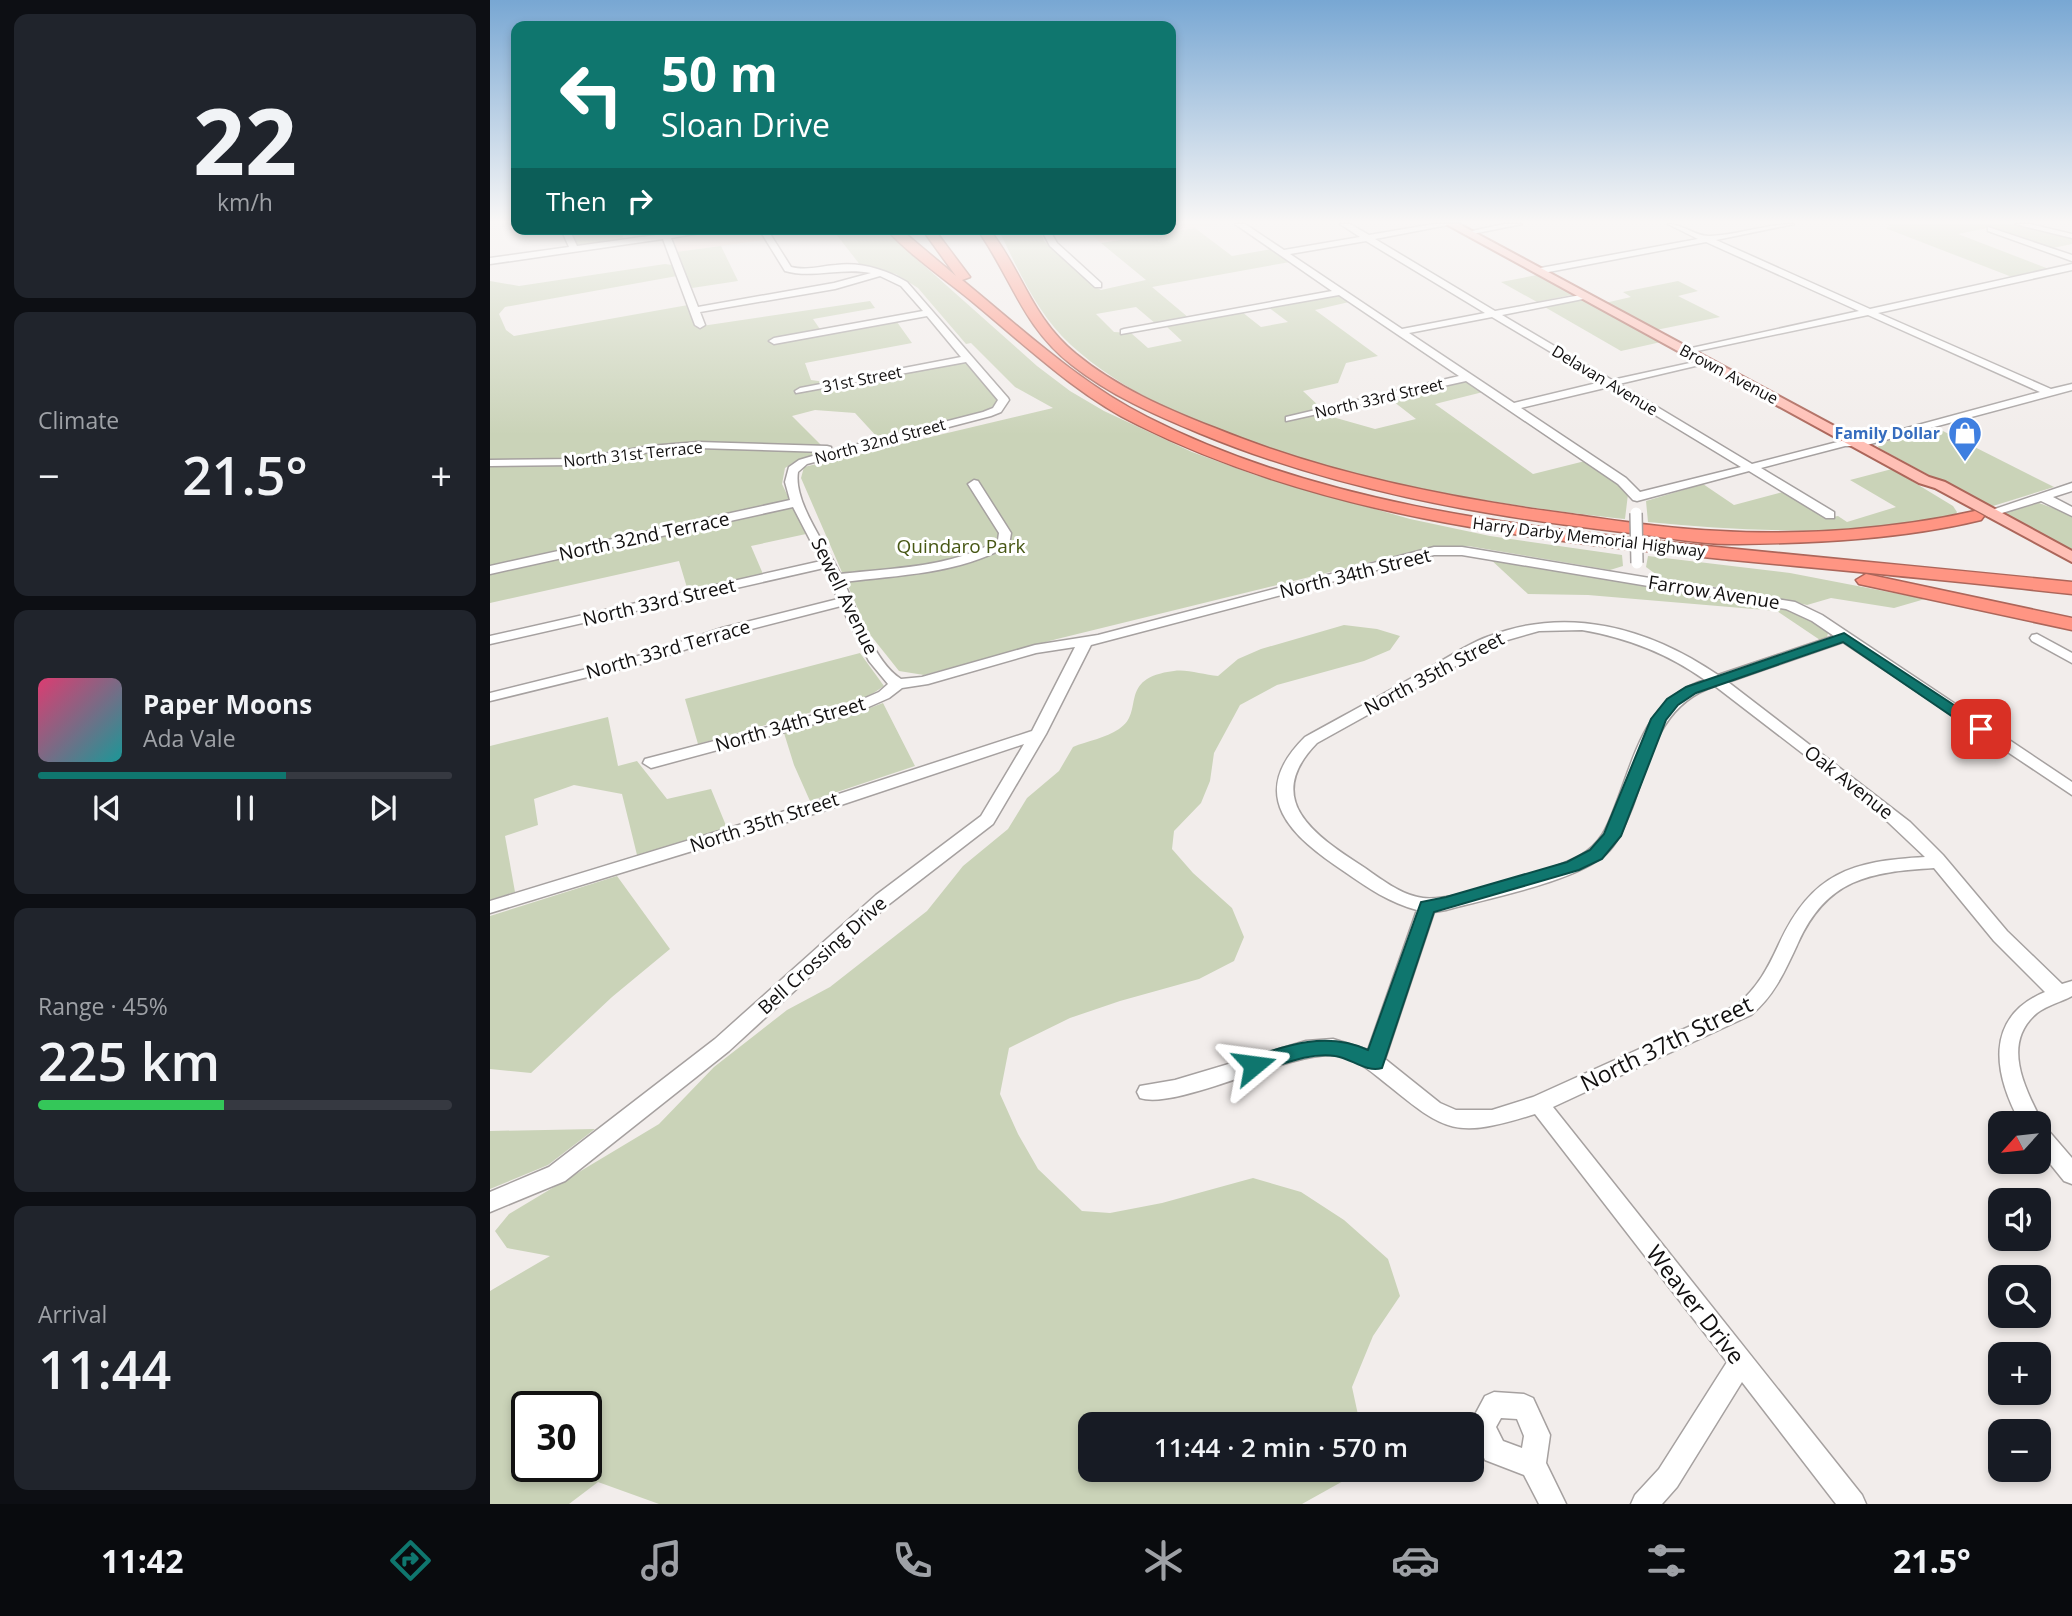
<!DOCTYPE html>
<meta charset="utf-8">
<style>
body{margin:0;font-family:"Open Sans",sans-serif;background:#20242c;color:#f1f3f6;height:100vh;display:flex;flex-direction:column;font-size:26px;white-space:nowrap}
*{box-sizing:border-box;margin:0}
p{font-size:23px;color:#9ea1a6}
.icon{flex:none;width:38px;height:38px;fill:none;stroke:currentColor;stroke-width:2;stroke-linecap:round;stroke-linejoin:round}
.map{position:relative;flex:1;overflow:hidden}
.drawer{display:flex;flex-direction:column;gap:14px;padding:14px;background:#0d0f14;width:490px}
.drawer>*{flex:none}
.hud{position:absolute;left:21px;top:21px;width:665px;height:214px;border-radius:14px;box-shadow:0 4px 10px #0003;background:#0f766e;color:#fff;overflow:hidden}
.needle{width:46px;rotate:243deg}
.tools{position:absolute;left:1498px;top:1111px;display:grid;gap:14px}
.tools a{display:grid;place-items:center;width:63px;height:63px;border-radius:14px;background:#171b24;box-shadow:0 4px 10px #0003;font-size:35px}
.speed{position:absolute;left:21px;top:1391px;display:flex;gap:14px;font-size:35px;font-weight:700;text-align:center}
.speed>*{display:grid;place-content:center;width:91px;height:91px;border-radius:50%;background:#171b24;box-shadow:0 4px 10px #0003;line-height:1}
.speed .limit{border:4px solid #111;border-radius:10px;background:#fff;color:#111}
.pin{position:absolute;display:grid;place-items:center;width:60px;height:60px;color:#fff;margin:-30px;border-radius:14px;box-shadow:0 4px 10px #0006}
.me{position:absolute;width:77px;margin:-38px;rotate:74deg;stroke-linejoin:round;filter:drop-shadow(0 0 5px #0008)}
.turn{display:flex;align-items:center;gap:24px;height:147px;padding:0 35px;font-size:32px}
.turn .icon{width:91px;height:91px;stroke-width:2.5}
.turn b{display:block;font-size:49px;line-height:60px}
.then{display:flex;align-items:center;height:66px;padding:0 35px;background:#0003;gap:14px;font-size:26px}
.big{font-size:52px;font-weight:600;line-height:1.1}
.drawer .card{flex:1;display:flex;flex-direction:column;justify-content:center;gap:10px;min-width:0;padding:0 24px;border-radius:14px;background:#20242c}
.drawer .dial{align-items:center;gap:0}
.dial b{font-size:91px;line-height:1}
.song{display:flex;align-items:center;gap:21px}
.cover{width:84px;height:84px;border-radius:10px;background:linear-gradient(135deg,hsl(340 70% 55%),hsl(180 70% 35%))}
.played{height:7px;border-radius:4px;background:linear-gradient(90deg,#0f766e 60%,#363941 60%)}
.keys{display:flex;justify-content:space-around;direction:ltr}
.heat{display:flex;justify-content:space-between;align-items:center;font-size:38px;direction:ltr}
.charge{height:10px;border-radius:5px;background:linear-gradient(90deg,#34c759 45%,#363941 0)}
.trip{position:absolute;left:588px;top:1412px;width:406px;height:70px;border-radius:14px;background:#171b24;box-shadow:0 4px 10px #0003;font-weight:600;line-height:70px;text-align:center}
.tabs{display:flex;height:112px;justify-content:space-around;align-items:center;background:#090b0e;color:#9ea1a6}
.tabs .icon{width:49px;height:49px}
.tabs .active{color:#0f766e}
.tabs b{font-size:32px;color:#f1f3f6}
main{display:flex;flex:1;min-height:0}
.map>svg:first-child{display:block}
.education{fill:#f7ded5}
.green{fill:#cad3b8;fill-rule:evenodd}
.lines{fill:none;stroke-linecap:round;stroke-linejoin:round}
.minor-casing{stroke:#a6a1a0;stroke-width:3}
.major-casing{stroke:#ac665a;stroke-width:4}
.highway-casing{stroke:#ac665a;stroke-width:3}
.minor{fill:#fff;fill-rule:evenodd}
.major{fill:#ffbfb5;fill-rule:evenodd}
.highway{fill:#ff9583;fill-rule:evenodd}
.minor-bridge-casing{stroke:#a6a1a0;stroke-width:14;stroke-linecap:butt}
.minor-bridge{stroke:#fff;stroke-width:11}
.route{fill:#0f766e;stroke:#0a4d48;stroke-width:2}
.labels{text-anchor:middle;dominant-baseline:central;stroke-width:6;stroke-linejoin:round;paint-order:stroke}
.far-street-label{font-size:16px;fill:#110f0f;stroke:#fff}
.far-shop-label{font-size:16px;font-weight:bold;fill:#366cbe;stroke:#fff;text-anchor:end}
.street-label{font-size:19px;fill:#110f0f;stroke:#fff}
.park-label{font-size:19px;fill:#475714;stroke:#fff}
.near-street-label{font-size:23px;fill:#110f0f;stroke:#fff}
</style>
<main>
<section class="drawer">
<div class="card dial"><b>22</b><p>km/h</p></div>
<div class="card"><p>Climate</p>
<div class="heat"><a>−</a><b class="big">21.5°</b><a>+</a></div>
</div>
<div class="card">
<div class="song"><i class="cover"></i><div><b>Paper Moons</b><p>Ada Vale</p></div></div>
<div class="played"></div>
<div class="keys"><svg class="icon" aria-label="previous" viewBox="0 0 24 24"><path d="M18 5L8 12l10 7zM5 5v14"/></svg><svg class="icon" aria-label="pause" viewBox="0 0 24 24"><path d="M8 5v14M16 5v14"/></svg><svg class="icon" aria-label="next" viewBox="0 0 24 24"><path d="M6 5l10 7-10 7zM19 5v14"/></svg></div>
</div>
<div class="card"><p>Range · 45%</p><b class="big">225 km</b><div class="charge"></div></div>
<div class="card"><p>Arrival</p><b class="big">11:44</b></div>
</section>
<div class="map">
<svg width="1582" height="1504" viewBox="0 0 1582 1504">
<rect width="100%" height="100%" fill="#f2edeb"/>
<g class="education">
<polygon points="681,224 729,224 611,243 596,230 563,235 561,229 681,229"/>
<polygon points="240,229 268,229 274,240 186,252 181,239"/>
</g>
<g class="green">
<polygon points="1396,224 1521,224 1582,238 1582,244 1563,248 1502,227 1468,234 1559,269 1522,277 1395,228 1402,227"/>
<path d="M705,228L742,256L782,249L800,262L662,287L699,318L666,324L646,307L606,314L624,332L641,333L658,348L692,341L676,326L752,312L771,327L798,322L778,307L850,295L859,302L825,310L888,356L856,363L848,383L813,391L831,408L795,418L799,421L832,414L885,429L926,419L899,398L977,381L993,392L945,404L1043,474L1095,461L1136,489L1138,494L1135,519C972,502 705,458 581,345C546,313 529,270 508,229H550L554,241L602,285L611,290L656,280L611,243Z"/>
<polygon points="80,229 133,229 131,232 135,241 88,246"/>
<polygon points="342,229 393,229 547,366 580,391 614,411 702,452 765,475 920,519 1000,536 1132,555 1133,566 1120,570 978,546 956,547 913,554 567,639 434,675 409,671 378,632 311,478 314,467 563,408 525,387 481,343 476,344 428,288 406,274 371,266"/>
<polygon points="231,246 248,281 202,288 186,252"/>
<polygon points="175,264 182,265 187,276 15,307 9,314 16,330 24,336 198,305 205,327 380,301 385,308 323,319 334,335 407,322 422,343 315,363 321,380 358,385 476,362 507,399 505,405 491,413 389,439 365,413 325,410 302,416 339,453 304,462 295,468 292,484 316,534 261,546 273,574 198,591 189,561 0,603 0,281 29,286"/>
<polygon points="1047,275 1079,292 1081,295 1047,302 1011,282"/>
<polygon points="1188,281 1208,291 1188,296 1230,317 1166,330 1115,303 1141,297 1133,292"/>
<polygon points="1087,299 1093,300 1171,342 1131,351 1053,306"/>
<polygon points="1447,428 1564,487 1503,506 1494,505 1389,448 1387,444"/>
<path d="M1402,469L1463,506L1467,512L1464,518C1434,527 1405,527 1374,529C1301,533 1230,529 1158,522L1156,501L1213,484L1244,505L1293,492L1337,518L1348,516L1357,522L1406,507L1360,480Z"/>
<polygon points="1549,503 1582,515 1582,552 1516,517 1515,513"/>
<polygon points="1158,556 1300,573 1435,599 1404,608 1341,598 1317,605 1279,596 1171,578 1156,567"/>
<path d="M999,558L1288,607C1305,612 1326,618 1338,633L1337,637L1330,640L1287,611L1098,595L1038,594Z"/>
<path d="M854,625L887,629L910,636L900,650L874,661L787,685L750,705L724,753L720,781L711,803L684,831L682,849L703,873L742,908L754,937L744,961L709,979L630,1001L580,1018L519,1048L510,1094L528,1134L548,1169L592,1211L620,1213L672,1203L763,1178L811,1192L854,1220L898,1259L910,1296L883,1336L862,1387L870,1424H600V1470H859L855,1480L812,1504H169L108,1482L79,1504H0V1291L60,1256L17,1248L5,1231L19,1214L169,1124L224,1067L297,1010L340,987L437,911L473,866L518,829L537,798L569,771L583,747C597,741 616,738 629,729C656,712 626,678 684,671C697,669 714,675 728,676L748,659L771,649ZM37,1407H96V1466H37Z"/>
<polygon points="370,653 394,686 379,696 208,744 195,699"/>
<polygon points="393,703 425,766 320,801 304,765 294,733 361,715"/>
<polygon points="118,717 128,766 147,761 177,799 221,789 237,828 147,855 132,794 84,785 44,799 48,825 15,836 25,892 0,900 0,746"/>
<polygon points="127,876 180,949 122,997 41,1073 0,1069 0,916"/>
<polygon points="105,1129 58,1165 0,1189 0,1131"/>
</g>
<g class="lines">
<g class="minor-casing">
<g id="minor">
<path d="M745,224H755L794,250L870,237L850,224H860L879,235L944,224H963L885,239L1005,311L1096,294L1098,296L1093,299L1012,315L1122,380L1218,359V363L1129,384L1262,464L1355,440L1369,441L1550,392L1378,315L1193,354L1192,352L1197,349L1369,311L1216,242L1048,274L1044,271L1045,269L1208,239L1178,224C1193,224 1206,237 1220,236C1249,235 1275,224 1304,224L1226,240L1380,309L1582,264V270L1388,313L1561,389L1582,384V390L1373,446H1355L1271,468L1344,512V518H1336L1259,471L1147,501L1143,500L1128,484L976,381L796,421V417L969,376L849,295L631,334V330L634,329L842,291ZM876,241L995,313L912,329L800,254ZM1002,317L1111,382L1024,403L919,333ZM1119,387L1251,467L1150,492L1136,478L1031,408Z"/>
<polygon points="1014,224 1032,224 977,235 973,233"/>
<polygon points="1525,224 1540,224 1582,234 1582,238"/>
<polygon points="1498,227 1582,255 1582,261 1498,231"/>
<path d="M71,229H79L87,246L209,229H233L181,238L208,307L344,283L381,273C351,267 323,279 295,271L269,229H277L301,267C317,271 331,266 346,265C371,262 396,270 417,282L518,398L519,400L511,412L501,416L317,464L308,472C303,502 337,546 350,574C402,568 462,568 508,540L509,533L478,484L484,480L488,481L521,533L519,545C471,574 408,575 354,582C367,611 384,662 411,679L432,677L545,645L608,635L944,547H972L1305,602L1332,615L1582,782V795L1353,642L1238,682L1420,822L1453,855L1517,931L1572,984L1582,981V996C1571,1002 1558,1005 1547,1013C1510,1044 1536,1090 1553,1124L1551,1127L1557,1129L1582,1158V1184L1574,1181L1549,1150V1124H1531C1504,1075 1493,1018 1555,992L1504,941L1444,868C1379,872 1337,879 1308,943C1295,971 1284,996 1261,1015L1063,1107L1372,1495L1376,1504H1346L1252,1382L1187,1487L1172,1504H1141L1145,1495L1169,1469L1237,1362L1045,1114C960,1141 954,1130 888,1077C875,1066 857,1055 840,1055C792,1055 686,1110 650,1098L647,1092L650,1086L685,1080L816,1041L843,1039L878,1050L927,910C900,903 878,888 855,872C802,837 755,796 815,737C853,716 890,696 927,675C950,663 973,646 997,637C1078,605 1159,628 1228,675L1344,636L1322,621L1296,609L972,555H944L601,645L556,734L503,824L398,905L239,1051L75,1181L0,1212V1192L59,1167L225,1039L386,895L491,816L534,744L333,811L0,913V901L321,803L542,731L585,647L546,653L438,684L412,688L399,698L365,713L161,768L153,763L155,759L355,707L389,692L398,684L379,661L351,606L242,634L155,663L0,701V693L145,657L232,628L348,599L334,568L0,644V636L331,561L303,507L0,574V566L300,500L295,482L299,467L309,460L336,452L208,448L160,452L84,465L0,466V460L84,459L160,446L208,442L337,446L341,447V451L493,412L503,408L508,400L476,362L306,393L305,391L310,388L471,357L437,316L284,344L279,341L284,338L433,311L411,286L390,276L345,289L210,312L215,325L210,328L205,325L173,239L0,264V258L79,247ZM1092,630C1138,638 1177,653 1215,680C1157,698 1146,752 1126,804C1118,825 1112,843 1091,855C1064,870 962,902 933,898C910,895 890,878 872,866C826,836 771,800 827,743L1007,643L1049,631ZM1225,686L1381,806L1435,857C1361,861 1322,873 1289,944C1278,968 1268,987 1247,1005L1043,1097L1002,1110H966L950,1103L895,1059L944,912L956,910C998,898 1085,882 1116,854C1129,842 1135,824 1142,808C1160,758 1169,704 1225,686Z"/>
<polygon points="551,229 559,229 567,243 611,283 611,287 605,287 560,246"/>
<polygon points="1582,483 1582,491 1563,497 1582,507 1582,516 1551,501 1499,517 1493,513"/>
<polygon points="1547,634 1582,653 1582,663 1542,641 1540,638 1542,635"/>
<path d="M1004,1392L1034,1394L1043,1398L1060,1435L1056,1463L1076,1504H1049L1034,1475L995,1460L980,1424L995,1396ZM1011,1418L1027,1419L1034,1436L1032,1448L1013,1441L1006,1427Z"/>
</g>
</g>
<g class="major-casing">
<polygon id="major" points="956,224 969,224 1439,477 1455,482 1582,551 1582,562 1445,488 1429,483"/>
</g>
<g class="highway-casing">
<g id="highway">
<path d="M396,229H410L466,276L432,229H444L480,277L472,280C531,328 589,383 657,417C826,503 1020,526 1206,545C1331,558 1457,569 1582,582V594C1465,581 1348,570 1232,559C1033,539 829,515 648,425C588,396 536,346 484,303C455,279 422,257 396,229Z"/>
<path d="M487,229H499C533,272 541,317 586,354C626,387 676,409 725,428C838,474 957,498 1079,514C1129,521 1180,529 1230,531C1312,536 1405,529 1485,511L1494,516L1491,520C1413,539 1328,543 1248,544C1210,545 1170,536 1132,532C987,515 844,489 709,433C665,415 620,395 582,365C532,326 522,278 487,229Z"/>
<polygon points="1376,574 1582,618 1582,630 1369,584 1366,580"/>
</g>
</g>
<use href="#minor" class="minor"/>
<use href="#major" class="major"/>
<use href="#highway" class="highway"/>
<g class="minor-bridge-casing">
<polyline id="minor-bridge" points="1146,513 1147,563"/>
</g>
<use href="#minor-bridge" class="minor-bridge"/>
</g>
<linearGradient id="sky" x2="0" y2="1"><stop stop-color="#78a7d3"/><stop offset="0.51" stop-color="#f9f7f6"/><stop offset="1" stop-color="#f9f7f6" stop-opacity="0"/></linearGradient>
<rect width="1582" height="435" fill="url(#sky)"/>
<path class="route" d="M1354,633L1496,726L1499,729L1496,732H1485L1353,642L1206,693L1188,705L1176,720L1131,836L1112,859L1089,870L944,912L892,1068C876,1073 861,1058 845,1056C818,1052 789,1066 764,1073L756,1071L753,1065L756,1059C797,1045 837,1031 878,1050L931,902L956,897L1077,862L1100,850L1114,834L1161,719L1177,699L1196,687Z"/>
<defs>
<g id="shop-pin" transform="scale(1.75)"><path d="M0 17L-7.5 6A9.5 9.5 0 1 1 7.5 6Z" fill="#3f7fe0" stroke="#fff"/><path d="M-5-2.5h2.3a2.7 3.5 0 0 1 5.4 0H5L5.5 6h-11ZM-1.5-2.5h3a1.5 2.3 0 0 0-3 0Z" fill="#fff"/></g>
</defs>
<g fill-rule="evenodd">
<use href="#shop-pin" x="1475" y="433"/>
</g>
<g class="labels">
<g class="far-street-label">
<text transform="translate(1239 374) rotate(28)">Brown Avenue</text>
<text transform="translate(372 379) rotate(-11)">31st Street</text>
<text transform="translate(1115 380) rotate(31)">Delavan Avenue</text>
<text transform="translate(889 398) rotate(-13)">North 33rd Street</text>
<text transform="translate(390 441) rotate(-15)">North 32nd Street</text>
<text transform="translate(143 454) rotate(-6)">North 31st Terrace</text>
<text transform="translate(1099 537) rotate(7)">Harry Darby Memorial Highway</text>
</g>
<g class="far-shop-label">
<text x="1450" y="433">Family Dollar</text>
</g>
<g class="street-label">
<text transform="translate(154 536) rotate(-12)">North 32nd Terrace</text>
<text transform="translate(865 573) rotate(-14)">North 34th Street</text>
<text transform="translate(1224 592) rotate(9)">Farrow Avenue</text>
<text transform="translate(355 596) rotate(64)">Sewell Avenue</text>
<text transform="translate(169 602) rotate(-13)">North 33rd Street</text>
<text transform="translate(178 649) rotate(-16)">North 33rd Terrace</text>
<text transform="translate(944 673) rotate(-28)">North 35th Street</text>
<text transform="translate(300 724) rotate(-16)">North 34th Street</text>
<text transform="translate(1359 782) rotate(38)">Oak Avenue</text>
<text transform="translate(274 822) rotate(-18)">North 35th Street</text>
<text transform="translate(332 955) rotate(-42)">Bell Crossing Drive</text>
</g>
<g class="park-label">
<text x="471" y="546">Quindaro Park</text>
</g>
<g class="near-street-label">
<text transform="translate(1176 1043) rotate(-26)">North 37th Street</text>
<text transform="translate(1206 1304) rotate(52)">Weaver Drive</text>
</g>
</g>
</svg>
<div class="tools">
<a><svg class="needle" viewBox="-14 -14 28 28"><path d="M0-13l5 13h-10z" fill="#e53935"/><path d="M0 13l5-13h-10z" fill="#9ea1a6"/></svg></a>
<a><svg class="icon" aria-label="sound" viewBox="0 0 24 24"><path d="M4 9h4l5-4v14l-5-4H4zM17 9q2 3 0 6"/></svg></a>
<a><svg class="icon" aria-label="search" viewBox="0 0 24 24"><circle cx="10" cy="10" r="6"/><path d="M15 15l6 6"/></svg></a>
<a>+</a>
<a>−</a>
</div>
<div class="speed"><div class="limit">30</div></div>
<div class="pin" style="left:1491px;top:729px;background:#d93025"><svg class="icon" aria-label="arrive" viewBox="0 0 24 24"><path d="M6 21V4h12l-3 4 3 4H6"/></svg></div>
<svg class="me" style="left:764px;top:1065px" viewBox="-20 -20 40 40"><path d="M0-17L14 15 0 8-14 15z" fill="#0f766e" stroke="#fff" stroke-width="4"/></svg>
<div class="trip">11:44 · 2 min · 570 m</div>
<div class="hud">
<div class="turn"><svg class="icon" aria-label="left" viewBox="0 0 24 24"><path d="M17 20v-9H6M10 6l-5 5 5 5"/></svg><div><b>50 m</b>Sloan Drive</div></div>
<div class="then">Then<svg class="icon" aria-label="right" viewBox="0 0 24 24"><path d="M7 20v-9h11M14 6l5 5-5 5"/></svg></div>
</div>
</div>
</main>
<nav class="tabs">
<b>11:42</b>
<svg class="icon active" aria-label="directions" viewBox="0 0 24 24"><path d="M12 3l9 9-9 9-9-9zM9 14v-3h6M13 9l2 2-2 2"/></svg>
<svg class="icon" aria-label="music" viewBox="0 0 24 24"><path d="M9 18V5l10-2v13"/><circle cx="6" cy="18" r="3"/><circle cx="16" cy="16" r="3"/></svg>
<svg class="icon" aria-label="phone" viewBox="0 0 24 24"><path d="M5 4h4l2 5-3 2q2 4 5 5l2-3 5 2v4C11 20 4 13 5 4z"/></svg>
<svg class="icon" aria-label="climate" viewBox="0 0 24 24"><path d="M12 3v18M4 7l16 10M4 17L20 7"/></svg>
<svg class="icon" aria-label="car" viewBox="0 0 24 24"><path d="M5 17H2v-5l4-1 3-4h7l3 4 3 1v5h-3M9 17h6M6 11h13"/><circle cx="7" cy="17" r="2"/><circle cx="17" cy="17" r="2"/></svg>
<svg class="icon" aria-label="filters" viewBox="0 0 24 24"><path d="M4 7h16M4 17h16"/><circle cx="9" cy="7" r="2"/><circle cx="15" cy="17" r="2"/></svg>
<b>21.5°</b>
</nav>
